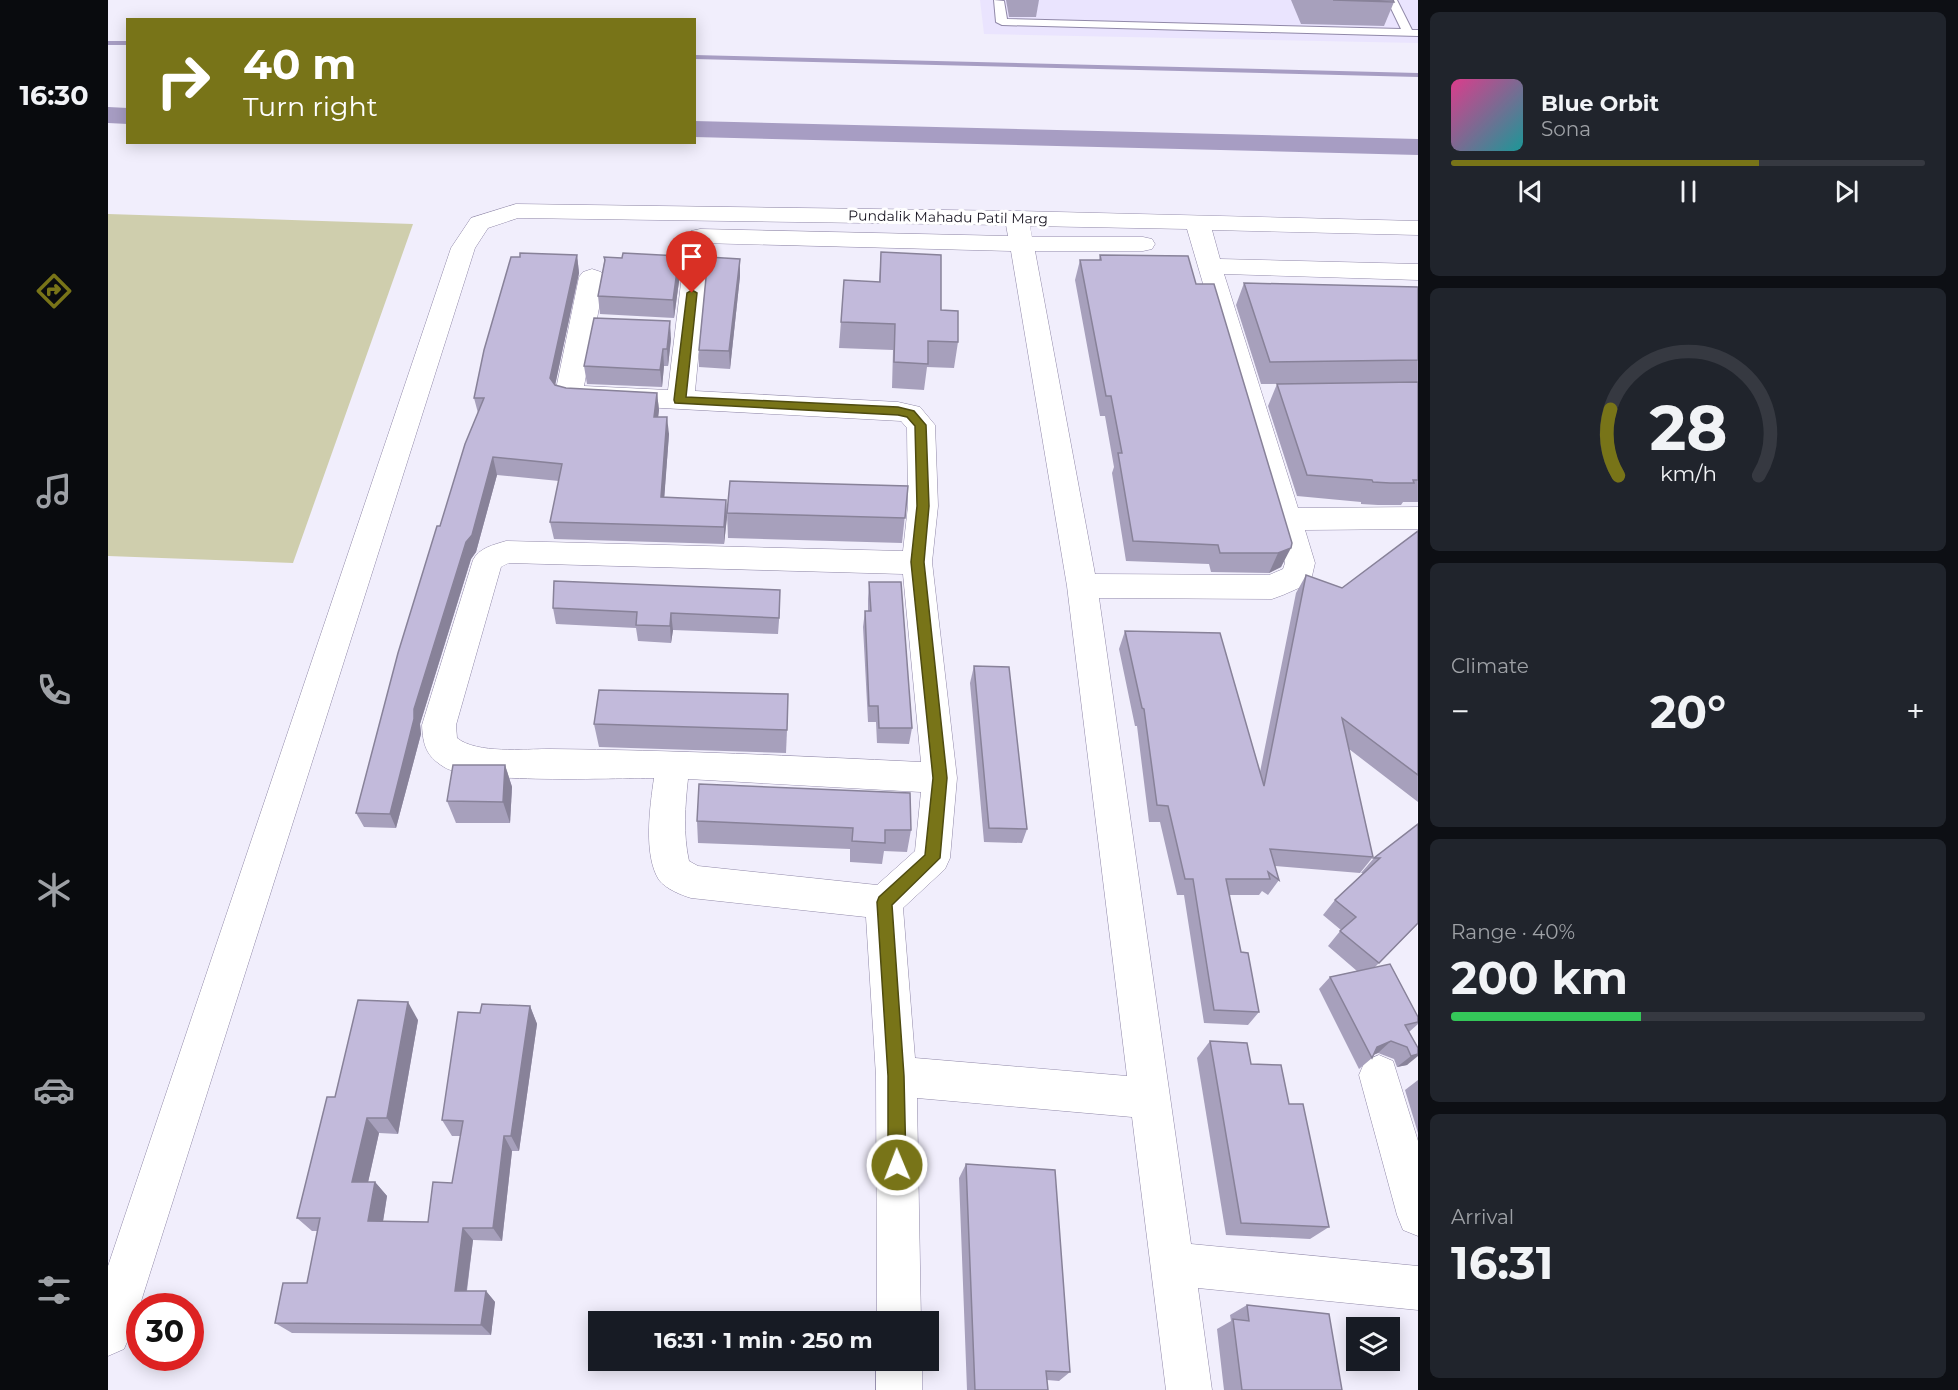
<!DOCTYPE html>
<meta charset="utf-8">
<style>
body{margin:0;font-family:Montserrat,sans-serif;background:#20242c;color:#f1f3f6;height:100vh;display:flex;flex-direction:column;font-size:22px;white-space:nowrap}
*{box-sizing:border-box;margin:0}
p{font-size:20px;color:#9ea1a6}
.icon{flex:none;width:33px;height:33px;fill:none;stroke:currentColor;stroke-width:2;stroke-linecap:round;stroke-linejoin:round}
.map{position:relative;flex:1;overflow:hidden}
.sheet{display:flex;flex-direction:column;gap:12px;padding:12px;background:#0d0f14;width:540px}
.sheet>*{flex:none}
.guide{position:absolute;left:18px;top:18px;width:570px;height:126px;border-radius:0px;box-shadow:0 3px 15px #0003;background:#787418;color:#fff;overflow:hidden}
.tools{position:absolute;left:1238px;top:1317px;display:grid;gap:12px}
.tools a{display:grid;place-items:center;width:54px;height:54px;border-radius:0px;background:#171b24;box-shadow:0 3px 15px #0003;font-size:30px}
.speed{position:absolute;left:18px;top:1293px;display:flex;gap:12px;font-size:30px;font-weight:700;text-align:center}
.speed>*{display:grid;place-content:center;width:78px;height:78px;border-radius:50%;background:#171b24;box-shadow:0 3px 15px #0003;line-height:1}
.speed .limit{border:9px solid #d22;background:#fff;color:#111}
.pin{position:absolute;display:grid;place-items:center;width:51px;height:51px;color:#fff;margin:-62px -26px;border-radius:50% 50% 50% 0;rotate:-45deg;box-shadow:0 0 6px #0007}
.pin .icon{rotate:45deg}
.me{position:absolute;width:66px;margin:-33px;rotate:359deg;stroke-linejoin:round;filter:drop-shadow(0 0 4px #0008)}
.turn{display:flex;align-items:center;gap:21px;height:126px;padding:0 18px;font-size:27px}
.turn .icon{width:78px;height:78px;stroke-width:2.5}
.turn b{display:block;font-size:42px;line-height:51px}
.big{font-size:45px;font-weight:700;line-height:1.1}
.sheet .widget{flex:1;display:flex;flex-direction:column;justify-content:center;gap:9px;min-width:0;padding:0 21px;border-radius:9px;background:#20242c}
.sheet .dial{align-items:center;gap:0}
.dial svg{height:156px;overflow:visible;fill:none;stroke:#363941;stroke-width:7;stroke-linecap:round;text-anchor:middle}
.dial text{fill:#f1f3f6;stroke:none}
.song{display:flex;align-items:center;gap:18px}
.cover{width:72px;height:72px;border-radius:9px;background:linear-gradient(135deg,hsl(330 70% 55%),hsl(180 70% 35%))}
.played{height:6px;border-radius:3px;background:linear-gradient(90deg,#787418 65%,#363941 65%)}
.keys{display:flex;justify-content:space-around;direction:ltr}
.heat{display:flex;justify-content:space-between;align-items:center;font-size:33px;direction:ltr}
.charge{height:9px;border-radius:4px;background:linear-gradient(90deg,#34c759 40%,#363941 0)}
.trip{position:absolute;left:480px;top:1311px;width:351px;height:60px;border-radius:0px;background:#171b24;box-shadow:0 3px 15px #0003;font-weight:700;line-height:60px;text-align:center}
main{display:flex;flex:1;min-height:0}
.tab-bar{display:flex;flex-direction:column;width:108px;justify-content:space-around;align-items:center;background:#090b0e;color:#9ea1a6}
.tab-bar .icon{width:42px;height:42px}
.tab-bar .selected{color:#787418}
.tab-bar b{font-size:27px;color:#f1f3f6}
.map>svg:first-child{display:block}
.built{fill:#eae4fe}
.green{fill:#cfcead}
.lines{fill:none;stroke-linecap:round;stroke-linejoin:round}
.stream{fill:#a79dc3;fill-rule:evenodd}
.canal{fill:#a79dc3;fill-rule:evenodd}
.lane-casing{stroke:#9088a8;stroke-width:2}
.street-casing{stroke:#9088a8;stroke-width:1}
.lane{fill:#fff;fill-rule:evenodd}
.street{fill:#fff;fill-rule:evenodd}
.wall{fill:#a7a0bc}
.shaded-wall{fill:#888299}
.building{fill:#c2badb;stroke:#888299;stroke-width:1.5}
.route{fill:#787418;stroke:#4e4b10;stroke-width:1.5}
.labels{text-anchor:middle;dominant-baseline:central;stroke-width:6;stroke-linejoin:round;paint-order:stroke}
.far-street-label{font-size:14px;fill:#181521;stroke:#fff}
</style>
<main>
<nav class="tab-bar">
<b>16:30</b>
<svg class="icon selected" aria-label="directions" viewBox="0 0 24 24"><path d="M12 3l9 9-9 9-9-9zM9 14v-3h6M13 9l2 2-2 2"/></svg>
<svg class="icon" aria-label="music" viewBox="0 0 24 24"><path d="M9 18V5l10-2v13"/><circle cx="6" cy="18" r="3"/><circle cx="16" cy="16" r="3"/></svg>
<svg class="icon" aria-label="phone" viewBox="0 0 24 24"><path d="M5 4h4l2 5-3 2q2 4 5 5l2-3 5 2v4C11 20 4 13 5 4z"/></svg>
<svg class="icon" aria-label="climate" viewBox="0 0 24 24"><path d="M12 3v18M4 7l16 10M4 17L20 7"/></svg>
<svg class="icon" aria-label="car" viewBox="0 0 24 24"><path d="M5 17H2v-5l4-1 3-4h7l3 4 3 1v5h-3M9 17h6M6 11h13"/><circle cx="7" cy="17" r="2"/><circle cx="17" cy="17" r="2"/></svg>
<svg class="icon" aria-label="filters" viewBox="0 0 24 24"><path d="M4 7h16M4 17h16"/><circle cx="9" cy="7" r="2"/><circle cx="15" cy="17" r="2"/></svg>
</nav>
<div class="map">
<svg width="1310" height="1390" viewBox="0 0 1310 1390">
<rect width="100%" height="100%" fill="#f1eefc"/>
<polygon class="built" points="872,0 1310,0 1310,43 876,34"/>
<polygon class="green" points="0,214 305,224 185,563 0,556"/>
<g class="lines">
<g class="stream">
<rect x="0" y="41" width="20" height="4"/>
<polygon points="586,55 1310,73 1310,77 586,59"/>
</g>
<g class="canal">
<polygon points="0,107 20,108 20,124 0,123"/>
<polygon points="586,121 1310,139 1310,155 586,137"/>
</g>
<g class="lane-casing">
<polygon id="lane" points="886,0 896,1 899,19 1293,29 1279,0 1289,0 1304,30 1310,30 1310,36 894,25 888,22"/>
</g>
<g class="street-casing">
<g id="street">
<path d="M408,204L909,211L1310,221V235L1104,230L1112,259L1310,264V280L1116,274L1190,508L1310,507V529L1197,530L1207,563L1204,576L1200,584L1175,595L1164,599L991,598L1083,1244L1310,1266V1310L1090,1288L1104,1390H1058L1024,1117L809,1098L813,1322H769L768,1076L758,917L583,898C573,895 558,889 551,880C535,855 542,806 546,778C507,778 362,784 336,767C318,756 315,745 314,725L365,560C371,548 385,545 398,541L795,551L800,506L799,428L793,421L461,403L451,400L447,394L471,277L475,272L484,269L493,272L497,277L476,386L560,390L574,275L577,270L586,267L595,270L598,275L587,391L790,402L812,407L827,425L830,506L824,562L849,778L842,858L837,869L795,908L807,1058L1019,1076L959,586L903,251L592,243L583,241L580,236L583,231L592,229L900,236L898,225L410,218L380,228L367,248L23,1333L16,1349L0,1356V1266L343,248L363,218ZM922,226L1079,229L1177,563L1175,569L1161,575L987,574L927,251H1035L1044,249L1047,244L1044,239L1035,237H924ZM401,563L795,574L813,762C689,756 566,750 442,749C416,749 369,754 349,738L348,725L393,567ZM580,779L813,792L807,851L769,885L590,866L581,861C575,834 577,806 580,779Z"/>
<polygon points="1271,1055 1285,1061 1310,1141 1310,1236 1295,1230 1289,1215 1251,1075 1257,1061"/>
<rect x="768" y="1360" width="46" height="30"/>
</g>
</g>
<use href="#lane" class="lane"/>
<use href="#street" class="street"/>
</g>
<g class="wall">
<polygon points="898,0 931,0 928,17 901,17"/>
<polygon points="1183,0 1285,0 1286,2 1276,26 1193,24"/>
<polygon points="773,252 833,310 850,342 846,368 819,367 816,390 784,388 785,350 731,348 736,280 771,282"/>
<polygon points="469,255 471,273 447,385 458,388 549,393 551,410 550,417 561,434 556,498 618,500 619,517 616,544 446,539 442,522 451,481 389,475 368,552 363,559 312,724 313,734 288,828 256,827 248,813 332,526 370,413 366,398"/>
<polygon points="992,255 1088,284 1184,543 1173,567 1161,573 1103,572 1101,564 1018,561 1004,473 1006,467 997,416 992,416 967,280 972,260 991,260"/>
<polygon points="571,256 572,274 566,318 492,314 490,296 496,263 496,257 514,258"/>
<polygon points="632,259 632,276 622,369 591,367 591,350"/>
<polygon points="1136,283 1310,287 1310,502 1295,502 1293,505 1270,505 1253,504 1253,502 1189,496 1160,406 1169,384 1296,383 1153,384 1128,305"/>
<polygon points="563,339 560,366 556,366 554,387 479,384 476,366"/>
<polygon points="800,486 794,543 620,538 619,513"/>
<polygon points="1310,531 1310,802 1241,749 1265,857 1252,873 1167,866 1171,880 1160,895 1154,891 1151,895 1121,895 1133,952 1151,1012 1140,1025 1096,1023 1076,895 1069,895 1052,822 1041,822 1029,726 1027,726 1011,649 1017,631 1152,772 1188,593 1198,575 1234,588"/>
<polygon points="761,582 804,728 801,744 769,743 768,722 760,722 755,627 757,611 760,611 760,599"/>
<polygon points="672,607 670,634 565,630 563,643 530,641 528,628 448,624 445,608"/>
<polygon points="866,666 919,829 914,843 876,842 862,683"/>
<polygon points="486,724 679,730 678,753 491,747"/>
<polygon points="397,765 404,787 402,823 348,823 339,801"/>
<polygon points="589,821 803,830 799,852 776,851 774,864 742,862 742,849 590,843"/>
<polygon points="1310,824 1310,924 1267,967 1310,1017 1310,1024 1301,1032 1310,1048 1299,1065 1289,1067 1286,1059 1270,1053 1265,1055 1264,1058 1251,1069 1211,989 1222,977 1249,971 1220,946 1233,930 1215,915 1227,900 1255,873 1253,873 1266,858"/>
<polygon points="422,1006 429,1024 411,1151 404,1151 394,1241 365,1240 359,1291 378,1291 387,1302 383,1335 184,1333 167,1323 199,1283 210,1231 204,1231 189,1218 227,1097 310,1020 290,1134 271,1133 260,1182 267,1182 279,1196 275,1221 320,1222 344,1183 353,1136 344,1136 334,1120 372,1013"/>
<polygon points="1102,1041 1143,1064 1181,1104 1221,1227 1202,1239 1118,1235 1089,1058"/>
<polygon points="1310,1080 1310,1133 1297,1090"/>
<polygon points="858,1164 962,1372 951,1381 939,1380 940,1390 859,1390 851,1178"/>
<polygon points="1139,1305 1234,1390 1116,1390 1109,1329 1123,1321 1122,1315"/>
</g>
<g class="shaded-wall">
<polygon points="469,255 471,273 445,395 442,378"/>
<polygon points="571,256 572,274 566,318 565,300"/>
<polygon points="632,259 632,276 622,369 621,351"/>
<polygon points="562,321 563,339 560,366 559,349"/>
<polygon points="555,349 556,366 554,387 552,370"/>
<polygon points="549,393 551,410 548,434 546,417"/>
<polygon points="559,417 561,434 555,515 553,497"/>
<polygon points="385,457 389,475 368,552 363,559 312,724 313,734 288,828 282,814 306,709"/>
<polygon points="618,500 619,517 616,544 616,527"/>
<polygon points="1183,548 1173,567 1161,573 1170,553"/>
<polygon points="563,613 565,630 563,643 562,626"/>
<polygon points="397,765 404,787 402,823 395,802"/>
<polygon points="300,1002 310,1020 290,1134 279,1118"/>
<polygon points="422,1006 429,1024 411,1151 403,1136"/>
<polygon points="1283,1041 1270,1053 1263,1056 1269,1047"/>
<polygon points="1310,1054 1310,1056 1299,1065 1289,1067 1303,1056"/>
<polygon points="259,1118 271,1133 257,1196 244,1182"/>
<polygon points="396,1136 404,1151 394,1241 385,1228"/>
<polygon points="267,1182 279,1196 273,1234 260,1221"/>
<polygon points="355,1228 365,1240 357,1302 347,1291"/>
<polygon points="378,1291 387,1302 383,1335 373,1325"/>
</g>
<g class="building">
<polygon points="1225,0 1285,0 1286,2"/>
<polygon points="773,252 833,255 833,310 850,311 850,342 820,341 820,364 786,362 787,324 733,322 736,280 772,282"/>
<polygon points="412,253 469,255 442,378 447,385 458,388 549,393 546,417 559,417 553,497 618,500 616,527 442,522 454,464 385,457 364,535 358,542 306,709 306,719 282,814 248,813 290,653 329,526 332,526 357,444 376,398 366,398 376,350 403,257 412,257"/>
<polygon points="515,253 571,256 565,300 490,296 497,260 496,257 514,258"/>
<polygon points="992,255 1080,256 1088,284 1106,284 1184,543 1183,548 1170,553 1112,553 1110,545 1025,541 1010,453 1014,453 1003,396 998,396 972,260 993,260"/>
<polygon points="600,257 632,259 621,351 591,350"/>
<polygon points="1136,283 1310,287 1310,360 1162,362"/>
<polygon points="486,318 562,321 559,349 555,349 552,370 476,366"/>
<polygon points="1310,382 1310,480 1305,480 1306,483 1282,483 1265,482 1264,480 1199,475 1169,384"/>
<polygon points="622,481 800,486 797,518 619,513"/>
<polygon points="1310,531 1310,775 1234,718 1265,857 1162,849 1171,880 1160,872 1162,879 1118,879 1133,952 1140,953 1151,1012 1106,1010 1085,879 1077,879 1060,806 1049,805 1036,709 1034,708 1017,631 1112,633 1156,786 1198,575 1234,588"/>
<polygon points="446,581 672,590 671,618 563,613 562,626 528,625 529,612 445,608"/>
<polygon points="761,582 793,582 804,728 771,728 770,706 761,706 757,611 763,611"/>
<polygon points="866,666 901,667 919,829 881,828"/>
<polygon points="491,690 680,694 679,730 486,724"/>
<polygon points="345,765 397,765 395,802 339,801"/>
<polygon points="591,784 802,793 803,830 777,830 777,843 744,841 745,828 589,821"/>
<polygon points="1310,824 1310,923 1271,963 1232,931 1248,917 1227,900 1272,858 1266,858"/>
<polygon points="1282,964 1310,1017 1310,1022 1297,1025 1310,1048 1310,1054 1303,1056 1299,1047 1283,1041 1269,1047 1264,1058 1222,977"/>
<polygon points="250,1000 300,1002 279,1118 259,1118 244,1182 267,1182 260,1221 320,1222 325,1182 344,1183 355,1121 334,1120 350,1012 372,1013 374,1004 422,1006 403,1136 396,1136 385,1228 355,1228 347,1291 378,1291 373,1325 167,1323 175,1283 199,1283 212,1218 189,1218 219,1097 227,1097"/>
<polygon points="1102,1041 1139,1043 1143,1064 1173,1065 1181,1104 1195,1104 1221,1227 1133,1223"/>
<polygon points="858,1164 947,1170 962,1372 938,1371 940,1390 867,1390"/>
<polygon points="1139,1305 1221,1314 1234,1390 1134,1390 1125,1319 1141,1321"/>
</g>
<polygon class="route" points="584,290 589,293 578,397 790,407 806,411 818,425 821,506 816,562 839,778 832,858 784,905 796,1076 798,1165 795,1171 789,1174 783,1171 780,1165 780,1076 769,902 771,897 817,855 825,778 803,562 809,506 807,426 799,417 790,415 567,403 566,400 579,293"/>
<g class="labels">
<g class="far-street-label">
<text transform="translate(840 217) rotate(1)">Pundalik Mahadu Patil Marg</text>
</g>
</g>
</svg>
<div class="tools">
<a><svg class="icon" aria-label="layers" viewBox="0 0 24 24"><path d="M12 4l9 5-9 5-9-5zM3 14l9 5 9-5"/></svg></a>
</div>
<div class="speed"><div class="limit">30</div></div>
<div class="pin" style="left:584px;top:293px;background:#d93025"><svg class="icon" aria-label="arrive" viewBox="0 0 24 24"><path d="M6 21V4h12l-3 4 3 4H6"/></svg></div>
<svg class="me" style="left:789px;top:1165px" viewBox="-20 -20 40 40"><circle r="17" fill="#787418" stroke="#fff" stroke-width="3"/><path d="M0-11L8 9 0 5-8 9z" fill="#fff"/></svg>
<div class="trip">16:31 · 1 min · 250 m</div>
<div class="guide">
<div class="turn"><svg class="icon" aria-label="right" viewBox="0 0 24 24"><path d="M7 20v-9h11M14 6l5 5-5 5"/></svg><div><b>40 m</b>Turn right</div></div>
</div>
</div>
<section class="sheet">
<div class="widget">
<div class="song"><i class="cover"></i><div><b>Blue Orbit</b><p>Sona</p></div></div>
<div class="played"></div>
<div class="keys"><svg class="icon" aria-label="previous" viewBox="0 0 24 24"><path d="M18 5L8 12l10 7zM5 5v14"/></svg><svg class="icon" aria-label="pause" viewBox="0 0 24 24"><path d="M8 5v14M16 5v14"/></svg><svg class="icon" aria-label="next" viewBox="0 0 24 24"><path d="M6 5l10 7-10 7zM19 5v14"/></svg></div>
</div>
<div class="widget dial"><svg viewBox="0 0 100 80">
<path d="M14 69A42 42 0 1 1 86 69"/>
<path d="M14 69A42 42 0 0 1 10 35" stroke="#787418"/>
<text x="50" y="56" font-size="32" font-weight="700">28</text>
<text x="50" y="72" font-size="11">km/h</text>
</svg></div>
<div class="widget"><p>Climate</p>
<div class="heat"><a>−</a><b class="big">20°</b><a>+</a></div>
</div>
<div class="widget"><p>Range · 40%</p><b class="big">200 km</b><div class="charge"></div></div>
<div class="widget"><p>Arrival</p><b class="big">16:31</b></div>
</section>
</main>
